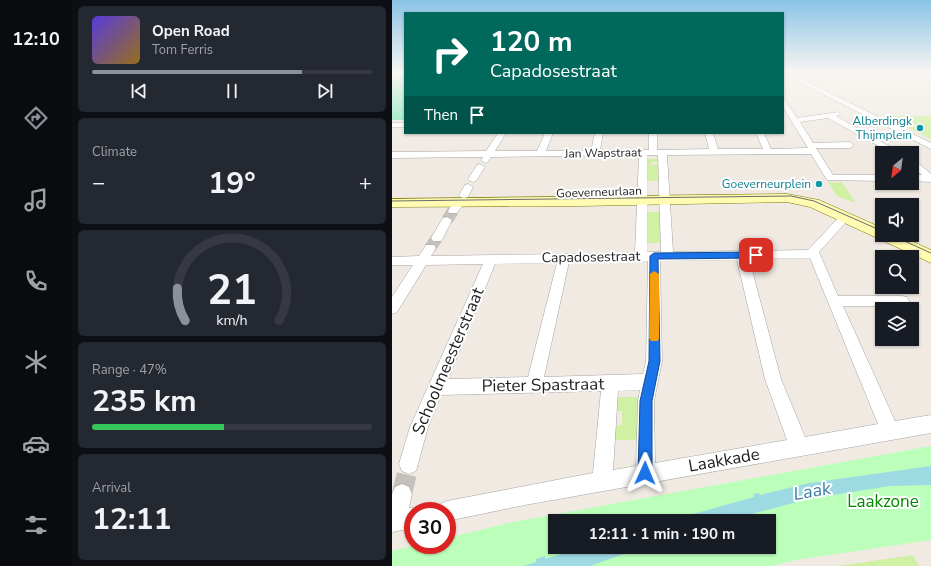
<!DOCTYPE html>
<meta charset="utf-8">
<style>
body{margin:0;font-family:"Nunito Sans",sans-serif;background:#242831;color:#f1f3f6;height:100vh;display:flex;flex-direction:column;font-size:15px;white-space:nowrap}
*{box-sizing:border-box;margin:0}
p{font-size:13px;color:#9ea1a6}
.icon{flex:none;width:22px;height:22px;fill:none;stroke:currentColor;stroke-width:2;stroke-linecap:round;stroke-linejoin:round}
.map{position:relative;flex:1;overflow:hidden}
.drawer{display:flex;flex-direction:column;gap:6px;padding:6px;background:#0d0f14;width:320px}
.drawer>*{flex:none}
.top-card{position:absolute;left:12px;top:12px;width:380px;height:122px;border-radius:0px;box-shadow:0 1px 3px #0004;background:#00695c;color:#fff;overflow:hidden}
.needle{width:26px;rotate:209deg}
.fabs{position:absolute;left:483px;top:146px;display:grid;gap:8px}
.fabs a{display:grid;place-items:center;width:44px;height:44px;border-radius:0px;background:#171b24;box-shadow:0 1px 3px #0004;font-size:20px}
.speed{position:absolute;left:12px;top:502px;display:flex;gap:8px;font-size:20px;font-weight:700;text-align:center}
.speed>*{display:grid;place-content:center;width:52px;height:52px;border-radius:50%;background:#171b24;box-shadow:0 1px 3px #0004;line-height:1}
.speed .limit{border:6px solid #d22;background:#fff;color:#111}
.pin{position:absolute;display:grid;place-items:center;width:34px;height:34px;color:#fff;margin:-17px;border-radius:8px;box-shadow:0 2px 6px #0006}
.me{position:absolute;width:44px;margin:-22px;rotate:1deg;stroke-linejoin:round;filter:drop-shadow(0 0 3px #0008)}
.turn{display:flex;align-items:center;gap:14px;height:84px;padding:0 20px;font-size:18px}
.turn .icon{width:52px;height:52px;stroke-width:2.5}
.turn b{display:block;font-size:28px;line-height:34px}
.then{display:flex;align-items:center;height:38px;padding:0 20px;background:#0003;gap:8px;font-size:15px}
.big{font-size:30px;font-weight:700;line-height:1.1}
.drawer .card{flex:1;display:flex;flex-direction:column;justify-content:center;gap:6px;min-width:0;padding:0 14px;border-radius:6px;background:#242831}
.drawer .dial{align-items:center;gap:0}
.dial svg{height:104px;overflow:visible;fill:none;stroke:#363941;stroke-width:7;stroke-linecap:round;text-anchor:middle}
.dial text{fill:#f1f3f6;stroke:none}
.song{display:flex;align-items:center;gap:12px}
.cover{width:48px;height:48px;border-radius:6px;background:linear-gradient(135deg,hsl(250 70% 55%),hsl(40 70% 35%))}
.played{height:4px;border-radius:2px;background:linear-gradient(90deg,#8c9099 75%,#363941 75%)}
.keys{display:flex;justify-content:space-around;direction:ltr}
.heat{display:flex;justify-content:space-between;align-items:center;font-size:22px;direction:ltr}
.charge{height:6px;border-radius:3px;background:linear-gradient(90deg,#34c759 47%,#363941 0)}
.trip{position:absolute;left:156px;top:514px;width:228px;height:40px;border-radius:0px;background:#171b24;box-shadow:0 1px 3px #0004;font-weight:700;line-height:40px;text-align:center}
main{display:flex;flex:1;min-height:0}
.dock{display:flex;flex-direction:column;width:72px;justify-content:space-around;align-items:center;background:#090b0e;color:#9ea1a6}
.dock .icon{width:28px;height:28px}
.dock .on{color:#8c9099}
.dock b{font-size:18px;color:#f1f3f6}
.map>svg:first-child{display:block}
.grass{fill:#d0f0a3}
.park{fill:#bcffbb;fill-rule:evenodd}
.pitch{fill:#78e7b1}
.water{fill:#9edae2}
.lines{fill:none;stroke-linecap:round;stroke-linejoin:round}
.street-tunnel-far1{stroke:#c6c1bc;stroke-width:12;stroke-dasharray:12 6;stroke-linecap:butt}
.street-tunnel{stroke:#c6c1bc;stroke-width:20;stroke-dasharray:20 10;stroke-linecap:butt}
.street-casing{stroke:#a5a5a5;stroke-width:1}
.secondary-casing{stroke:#797a00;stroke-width:1}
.street{fill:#fff;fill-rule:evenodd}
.secondary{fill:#fffbb2;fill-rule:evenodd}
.tram{stroke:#6c6c6c;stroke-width:1}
.route{fill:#1a73e8;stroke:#114b97}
.slow{fill:#f59e0b}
.culture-dot{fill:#0f9aa8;stroke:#fff;stroke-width:1.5}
.labels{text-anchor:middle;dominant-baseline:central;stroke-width:4;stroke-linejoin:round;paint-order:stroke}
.far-culture-label{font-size:12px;fill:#0d838f;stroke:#fff;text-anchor:end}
.far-street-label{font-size:12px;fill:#1e1e1e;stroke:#fff}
.street-label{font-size:14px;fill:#1e1e1e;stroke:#fff}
.near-street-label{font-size:17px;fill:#1e1e1e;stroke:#fff}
.near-park-label{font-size:17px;fill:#038700;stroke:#fff}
.near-water-label{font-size:18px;font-style:italic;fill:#3b7ca6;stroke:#fff}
</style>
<main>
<nav class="dock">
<b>12:10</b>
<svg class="icon on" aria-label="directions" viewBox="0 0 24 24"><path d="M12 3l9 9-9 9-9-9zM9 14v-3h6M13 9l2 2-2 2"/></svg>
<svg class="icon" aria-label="music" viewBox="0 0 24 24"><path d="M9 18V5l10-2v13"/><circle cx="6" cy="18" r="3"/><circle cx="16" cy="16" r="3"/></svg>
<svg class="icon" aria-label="phone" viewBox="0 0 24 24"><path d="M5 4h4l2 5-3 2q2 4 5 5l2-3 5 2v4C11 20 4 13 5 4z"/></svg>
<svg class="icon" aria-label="climate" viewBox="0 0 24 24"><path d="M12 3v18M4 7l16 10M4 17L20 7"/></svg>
<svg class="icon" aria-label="car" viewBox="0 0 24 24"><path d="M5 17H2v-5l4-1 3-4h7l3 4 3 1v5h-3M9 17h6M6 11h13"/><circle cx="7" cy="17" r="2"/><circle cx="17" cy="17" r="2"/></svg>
<svg class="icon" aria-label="filters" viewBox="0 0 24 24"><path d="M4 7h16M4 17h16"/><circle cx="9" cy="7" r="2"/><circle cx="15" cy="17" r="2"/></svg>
</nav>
<section class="drawer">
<div class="card">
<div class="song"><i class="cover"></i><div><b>Open Road</b><p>Tom Ferris</p></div></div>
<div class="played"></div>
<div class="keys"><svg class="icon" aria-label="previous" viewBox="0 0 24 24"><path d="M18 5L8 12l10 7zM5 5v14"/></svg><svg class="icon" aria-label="pause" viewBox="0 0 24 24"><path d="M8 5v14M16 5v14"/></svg><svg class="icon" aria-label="next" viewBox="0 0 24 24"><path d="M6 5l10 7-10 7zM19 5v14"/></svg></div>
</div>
<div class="card"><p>Climate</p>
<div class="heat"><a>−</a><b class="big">19°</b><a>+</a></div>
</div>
<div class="card dial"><svg viewBox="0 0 100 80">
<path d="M14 69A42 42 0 1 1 86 69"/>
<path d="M14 69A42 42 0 0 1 8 44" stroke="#8c9099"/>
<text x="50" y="56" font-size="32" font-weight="700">21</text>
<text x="50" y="72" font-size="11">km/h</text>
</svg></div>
<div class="card"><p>Range · 47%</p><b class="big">235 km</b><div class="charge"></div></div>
<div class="card"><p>Arrival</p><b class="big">12:11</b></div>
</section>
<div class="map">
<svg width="539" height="566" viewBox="0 0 539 566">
<rect width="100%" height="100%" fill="#f0eae3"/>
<g class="grass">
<polygon points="493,116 539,116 539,139 494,117"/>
<polygon points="254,159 268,159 268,162 260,162 259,166 268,163 269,181 253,181"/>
<polygon points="436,182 448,183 448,182 450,182 464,203 445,196"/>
<polygon points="252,212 270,212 271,243 252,243"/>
<polygon points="224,397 247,397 247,440 221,440 222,426 230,425 230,411 223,411"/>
<polygon points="521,555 527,566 447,566"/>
</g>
<path class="park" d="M539,446V540L404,560L380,566H0V551L23,545H55V538L121,522ZM163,521H377V547H163Z"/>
<polygon class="pitch" points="13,72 13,120 0,120 0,81"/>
<g class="water">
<polygon points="539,466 539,485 498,486 435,496 427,496 334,521 276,521 362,497 361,494 367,493 368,495 417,483"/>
<polygon points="192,547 252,547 198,566 131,566 144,562 144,559 153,556 153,559"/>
</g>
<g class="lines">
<g class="street-tunnel-far1">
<polyline points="55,220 61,211"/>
<polyline points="38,248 45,238"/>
</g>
<polyline class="street-tunnel" points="10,494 17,464"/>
<g class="street-casing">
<g id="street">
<polygon points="0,72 5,72 0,75"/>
<polygon points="391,72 396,72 539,143 539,149 391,74"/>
<polygon points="523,72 539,72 539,76"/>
<path d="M391,99L393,100L405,118L447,112L448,114L444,116L509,153H499L436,118L408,122L421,143L458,142L462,145L458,148H424L441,175H490V181L435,180L419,154L275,155L281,252L416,250L449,215H457L458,217L457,219L427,252L446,296H510L515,297L517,301L515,305L510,306H451L503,421L539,415V433L133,505L55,521V511H45L48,504L55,501L201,473L209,391L49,395L36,427L24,471L17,474L10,471L7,464L18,427L91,264L34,265L5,312L0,314V297L21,265H0V257L27,256L34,245H42L44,248L39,256L243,253L247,155L99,157L96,162L93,163L89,160L91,157L0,158V152L94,151L106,133H114L103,151H145L153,133H161L154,151H199L203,133H211L208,150H257V133H265V150L317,149L313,133H321L326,149H371L364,133H372L379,149L416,148L391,107ZM255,155H266L269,252H255ZM418,258L486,424L413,437L389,379L357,259ZM345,260L373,379L395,440L263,463L262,401L270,361L268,261ZM256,261L254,361L251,374L152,377L177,262ZM165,263L136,377L56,379L103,264ZM248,390L246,401L244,466L221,470L226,391Z"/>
<rect x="0" y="123" width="13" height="4"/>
<polygon points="520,158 539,174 539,182 520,181 520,175 530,175 520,166"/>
<polygon points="88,164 93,167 84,181 81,182 78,181 76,179 85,165"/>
<polygon points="76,184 81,187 76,197 72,198 68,197 67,195 73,185"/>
<path d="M67,200L71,201L72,203L65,213H57L56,211C59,206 62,201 67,200Z"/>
<polygon points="55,217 60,220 51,238 49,241 41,241 39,238 51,218"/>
<polygon points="10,484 17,487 20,494 17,508 21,508 29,511 21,511 21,528 0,532 0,494 3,487"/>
</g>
</g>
<g class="secondary-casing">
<polygon id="secondary" points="395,194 427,200 490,228 490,235 506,235 539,250 539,263 418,207 395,202 188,206 0,207 0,199"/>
</g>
<use href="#street" class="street"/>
<use href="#secondary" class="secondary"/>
<g class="tram">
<polyline points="0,201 399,196 422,201 490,231"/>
<polyline points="499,235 539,253"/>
</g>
</g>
<linearGradient id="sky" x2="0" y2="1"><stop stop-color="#8ac3e6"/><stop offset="0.48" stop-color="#f8f6f2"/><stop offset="1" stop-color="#f8f6f2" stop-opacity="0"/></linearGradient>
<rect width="539" height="151" fill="url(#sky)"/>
<polygon class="route" points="364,252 369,255 364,258 266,259 268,361 260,401 260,473 258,478 253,480 248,478 246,473 248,401 257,361 258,256 262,253"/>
<polygon class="slow" points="262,271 267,274 267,338 266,341 259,341 257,338 258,274"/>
<g class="culture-dot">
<circle cx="528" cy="128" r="4"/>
<circle cx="427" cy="184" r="4"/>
</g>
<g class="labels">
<g class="far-culture-label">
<text x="520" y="121">Alberdingk<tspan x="520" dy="14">Thijmplein</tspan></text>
<text x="419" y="184">Goeverneurplein</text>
</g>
<g class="far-street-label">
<text transform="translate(211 153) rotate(-1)">Jan Wapstraat</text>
<text transform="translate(207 192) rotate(-2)">Goeverneurlaan</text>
</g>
<g class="street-label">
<text transform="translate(199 257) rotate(-1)">Capadosestraat</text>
</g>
<g class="near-street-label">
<text transform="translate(56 361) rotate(-67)">Schoolmeesterstraat</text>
<text transform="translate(151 385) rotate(-1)">Pieter Spastraat</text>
<text transform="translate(332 460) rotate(-10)">Laakkade</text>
</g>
<g class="near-park-label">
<text x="491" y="501">Laakzone</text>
</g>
<g class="near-water-label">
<text transform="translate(420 491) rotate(-10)">Laak</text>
</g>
</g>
</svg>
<div class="fabs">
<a><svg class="needle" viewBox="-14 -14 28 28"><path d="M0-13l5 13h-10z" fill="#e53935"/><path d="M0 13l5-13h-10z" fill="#9ea1a6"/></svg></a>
<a><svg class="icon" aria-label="sound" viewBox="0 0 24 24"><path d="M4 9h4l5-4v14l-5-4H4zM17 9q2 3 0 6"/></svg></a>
<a><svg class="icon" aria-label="search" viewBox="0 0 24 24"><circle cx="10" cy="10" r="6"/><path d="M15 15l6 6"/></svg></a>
<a><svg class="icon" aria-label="layers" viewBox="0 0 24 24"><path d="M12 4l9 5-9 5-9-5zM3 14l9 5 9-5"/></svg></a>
</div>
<div class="speed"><div class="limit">30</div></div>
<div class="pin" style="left:364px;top:255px;background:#d93025"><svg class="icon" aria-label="arrive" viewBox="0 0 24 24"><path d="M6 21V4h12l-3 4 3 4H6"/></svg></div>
<svg class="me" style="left:253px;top:473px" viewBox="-20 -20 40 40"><path d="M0-17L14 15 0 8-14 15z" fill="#1a73e8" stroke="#fff" stroke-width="4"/></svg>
<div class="trip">12:11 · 1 min · 190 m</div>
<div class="top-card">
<div class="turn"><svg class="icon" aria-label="right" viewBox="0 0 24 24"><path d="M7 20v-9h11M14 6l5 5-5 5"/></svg><div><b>120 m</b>Capadosestraat</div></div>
<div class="then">Then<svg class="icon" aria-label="arrive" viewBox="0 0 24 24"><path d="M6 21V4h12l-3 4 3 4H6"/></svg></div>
</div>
</div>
</main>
